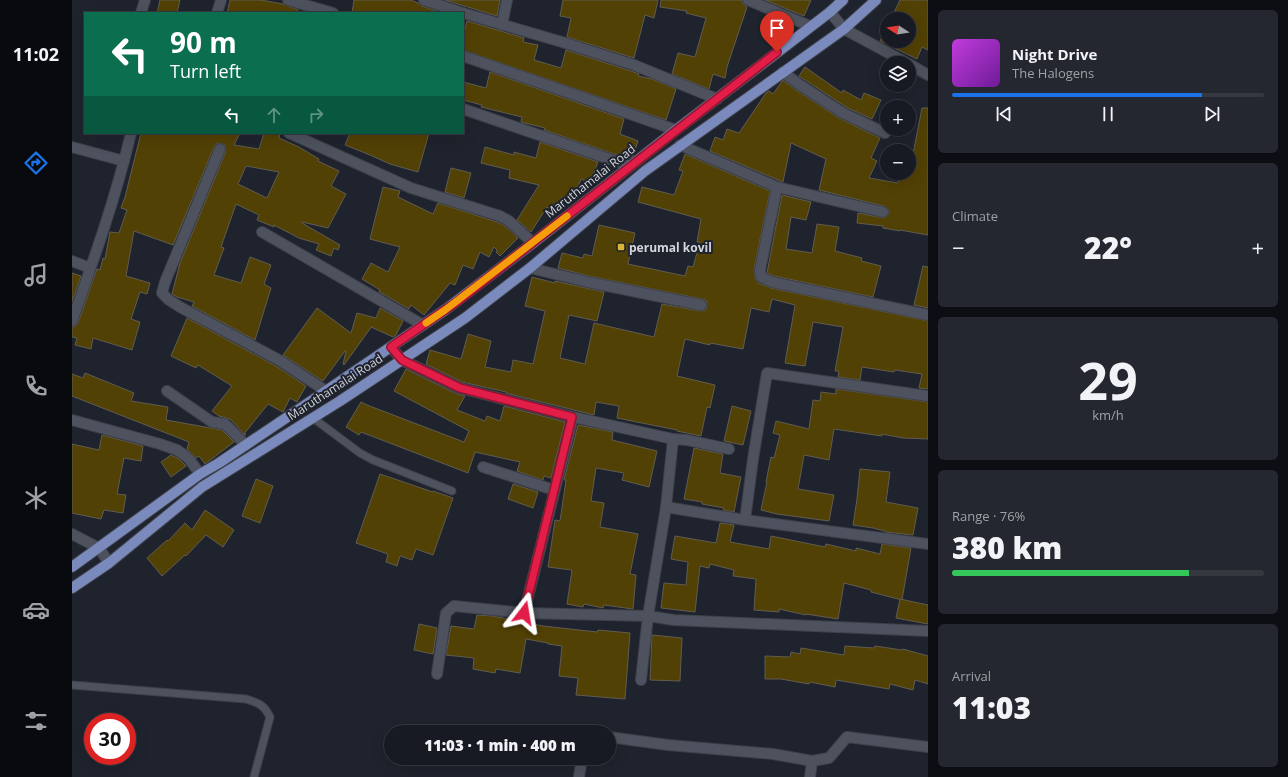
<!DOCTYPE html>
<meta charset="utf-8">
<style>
body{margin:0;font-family:"Open Sans",sans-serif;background:#24272f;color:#f1f3f6;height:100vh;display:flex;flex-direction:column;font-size:15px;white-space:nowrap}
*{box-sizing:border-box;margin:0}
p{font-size:13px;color:#9ea1a5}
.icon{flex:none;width:22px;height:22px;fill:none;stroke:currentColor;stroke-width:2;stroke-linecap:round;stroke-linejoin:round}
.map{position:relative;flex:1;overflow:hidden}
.side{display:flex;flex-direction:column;gap:10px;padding:10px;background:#0d0e13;width:360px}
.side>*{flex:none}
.banner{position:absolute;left:12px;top:12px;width:380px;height:122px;border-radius:0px;box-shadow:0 4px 16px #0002,0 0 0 1px #363840;background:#0b6e4f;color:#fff;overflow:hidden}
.needle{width:26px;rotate:282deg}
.buttons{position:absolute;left:808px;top:12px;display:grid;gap:8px}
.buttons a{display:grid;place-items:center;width:36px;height:36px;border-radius:50%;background:#171a22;box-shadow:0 4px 16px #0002,0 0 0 1px #363840;font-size:20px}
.speed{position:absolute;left:12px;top:713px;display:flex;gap:8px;font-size:20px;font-weight:700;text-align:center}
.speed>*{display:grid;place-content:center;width:52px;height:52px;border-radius:50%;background:#171a22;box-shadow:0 4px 16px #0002,0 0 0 1px #363840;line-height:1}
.speed .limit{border:6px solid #d22;background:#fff;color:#111}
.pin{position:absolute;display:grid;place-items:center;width:34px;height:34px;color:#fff;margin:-41px -17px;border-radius:50% 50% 50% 0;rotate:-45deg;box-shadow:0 0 4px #0007}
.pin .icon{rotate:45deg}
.me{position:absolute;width:44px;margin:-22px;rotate:14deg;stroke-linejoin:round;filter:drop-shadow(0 0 3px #0008)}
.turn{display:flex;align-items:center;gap:14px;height:84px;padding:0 20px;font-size:18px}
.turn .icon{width:52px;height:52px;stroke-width:2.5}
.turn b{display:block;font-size:28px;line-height:34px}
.lanes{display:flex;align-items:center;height:38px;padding:0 20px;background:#0003;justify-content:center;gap:20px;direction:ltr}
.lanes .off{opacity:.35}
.big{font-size:30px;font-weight:800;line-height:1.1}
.side .widget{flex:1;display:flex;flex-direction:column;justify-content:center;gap:6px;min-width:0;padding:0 14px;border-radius:6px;background:#24272f}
.side .dial{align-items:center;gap:0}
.dial b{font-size:52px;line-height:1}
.song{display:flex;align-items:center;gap:12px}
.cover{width:48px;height:48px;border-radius:6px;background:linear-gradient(135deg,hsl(290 70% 55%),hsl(280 70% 35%))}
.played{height:4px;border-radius:2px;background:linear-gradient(90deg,#1a73e8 80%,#363840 80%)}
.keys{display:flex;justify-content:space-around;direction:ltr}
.heat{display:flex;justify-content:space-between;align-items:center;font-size:22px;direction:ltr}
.charge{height:6px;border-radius:3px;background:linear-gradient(90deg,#34c759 76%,#363840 0)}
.trip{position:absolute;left:312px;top:725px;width:232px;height:40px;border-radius:20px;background:#171a22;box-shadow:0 4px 16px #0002,0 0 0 1px #363840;font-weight:800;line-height:40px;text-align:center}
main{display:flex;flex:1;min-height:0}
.menu{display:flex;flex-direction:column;width:72px;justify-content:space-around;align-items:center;background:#090a0e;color:#9ea1a5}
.menu .icon{width:28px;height:28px}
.menu .active{color:#1a73e8}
.menu b{font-size:18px;color:#f1f3f6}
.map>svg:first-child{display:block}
.building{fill:#524104;stroke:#605c50;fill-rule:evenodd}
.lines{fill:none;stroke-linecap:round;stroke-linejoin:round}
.lane-casing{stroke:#3e4149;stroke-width:9}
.street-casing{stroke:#3e4149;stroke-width:12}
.primary-casing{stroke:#3e4149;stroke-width:12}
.lane{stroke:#4e525e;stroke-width:7}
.street{stroke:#4e525e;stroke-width:10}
.primary{stroke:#7a8abc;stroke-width:10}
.route-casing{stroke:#92132f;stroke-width:10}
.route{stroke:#e11d48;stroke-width:7}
.slow{stroke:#f59e0b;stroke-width:7}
.poi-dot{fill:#d9b334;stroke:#1f232d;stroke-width:1.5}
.labels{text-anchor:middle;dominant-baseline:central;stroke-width:4;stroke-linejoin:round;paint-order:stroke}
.street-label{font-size:12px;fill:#d3d6dd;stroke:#1f232d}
.poi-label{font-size:12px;font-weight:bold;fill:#d3d6dd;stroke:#1f232d;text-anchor:start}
</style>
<main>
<nav class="menu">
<b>11:02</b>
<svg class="icon active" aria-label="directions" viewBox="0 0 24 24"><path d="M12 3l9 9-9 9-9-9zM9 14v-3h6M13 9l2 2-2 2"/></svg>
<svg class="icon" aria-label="music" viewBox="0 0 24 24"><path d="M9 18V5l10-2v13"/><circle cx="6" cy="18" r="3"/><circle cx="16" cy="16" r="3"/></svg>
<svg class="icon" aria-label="phone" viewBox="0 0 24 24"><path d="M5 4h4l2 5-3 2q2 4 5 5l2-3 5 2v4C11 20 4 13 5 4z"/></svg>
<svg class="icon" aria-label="climate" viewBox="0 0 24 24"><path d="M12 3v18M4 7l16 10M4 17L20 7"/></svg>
<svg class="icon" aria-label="car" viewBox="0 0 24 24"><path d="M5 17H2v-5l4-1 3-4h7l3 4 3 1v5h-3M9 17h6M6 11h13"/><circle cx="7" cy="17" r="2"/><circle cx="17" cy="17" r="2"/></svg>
<svg class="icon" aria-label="filters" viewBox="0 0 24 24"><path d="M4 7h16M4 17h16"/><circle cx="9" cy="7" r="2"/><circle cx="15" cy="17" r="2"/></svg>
</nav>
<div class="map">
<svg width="856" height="777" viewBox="0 0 856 777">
<rect width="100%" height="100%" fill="#1f232d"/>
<g class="building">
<polygon points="88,0 108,0 105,13 85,13"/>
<polygon points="158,0 189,0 211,4 226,10 226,13 155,13"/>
<polygon points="282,0 339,0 346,3 350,6 370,13 280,13"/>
<polygon points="373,0 428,0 425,16"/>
<polygon points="491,0 586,0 582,18 573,15 562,58 495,37 499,18 488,16"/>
<polygon points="589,0 670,0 671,4 675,7 655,67 653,78 641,74 637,89 600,74 606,53 623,57 634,18 614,13 615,11 588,7"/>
<polygon points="693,0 739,0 732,16"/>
<polygon points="828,0 856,0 856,50 850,47 845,59 808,41 815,27 815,41 837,41 837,19 819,19"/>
<polygon points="395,21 452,38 451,42 466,45 462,60 489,68 494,50 559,71 567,74 566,76 580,79 604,89 594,120 391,50 391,37"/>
<polygon points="733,67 770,93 771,90 789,100 792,93 809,100 800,119 774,107 727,76"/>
<polygon points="418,72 552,119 548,134 566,141 561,156 557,159 472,130 473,128 449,122 450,117 409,107 410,105 391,100 391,82 414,88"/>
<polygon points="711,80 724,90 767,118 808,138 799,158 805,161 797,178 826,183 828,173 837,173 837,158 840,159 850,108 856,108 856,235 828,230 828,231 811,228 811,226 785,223 786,213 812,218 817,214 817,210 812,206 747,190 754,159 719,143 711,182 638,151 643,137 651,140 655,129 667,133 694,93 697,91 701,94"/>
<path d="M69,133H168L162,145L187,149L192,133H208L207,138L227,147L247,159L246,161L267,171L259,186L274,194L256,228L230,222V223L268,245L266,250L262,248L259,256L244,250L247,244L227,238L202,225V227L185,220L187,215L164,204L149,247L152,248L142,275L169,283L178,257L199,265L192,284L199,288L183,340L120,306L122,302L105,297L100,294L108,263L154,151L153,145L148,143L144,144L142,147L101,245L62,231L54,276L78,283L75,294L68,292L59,319L68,322L60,350L21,338L19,349L3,345L5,338L0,337V327L4,326L6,323L25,269L28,270L31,258L33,259L38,232L47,233L55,210L49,208L53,197ZM174,166L207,172L195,198L166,184Z"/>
<polygon points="278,133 357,133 346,172 318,164 298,155 273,145"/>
<polygon points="468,142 526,162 518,183 509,179 500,201 490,197 482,211 475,207 459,232 445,220 467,185 437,178 438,170 409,163 413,147 442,155 442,152 464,158"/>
<polygon points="613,154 698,191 682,269 683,278 686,283 699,288 856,321 856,389 847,388 850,374 823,370 822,372 790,367 788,380 766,377 767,371 763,371 771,327 741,322 733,366 713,363 723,305 700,299 697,312 679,308 671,349 638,343 638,345 613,339 605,376 643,385 638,408 635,407 629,436 605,431 605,430 545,418 547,406 524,402 522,415 434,393 434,392 390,382 354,364 358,350 389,359 396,334 419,341 413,367 439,372 441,360 461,364 473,311 453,306 460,277 483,283 483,281 532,292 525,321 497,315 488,358 513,364 522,323 582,337 590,304 628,311 634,310 635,303 634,300 630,299 517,276 486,268 490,253 511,258 512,254 520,256 527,225 563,233 556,264 613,276 616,266 621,267 628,242 625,242 629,219 566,202 570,187 602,195 611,171 607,170"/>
<polygon points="379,168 399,173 392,198 373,192"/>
<polygon points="311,187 328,191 326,197 361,214 366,203 425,222 433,226 446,238 428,256 424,252 425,250 422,247 417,257 408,252 401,269 391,265 383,285 378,283 352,315 339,305 337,309 313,295 307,292 308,290 290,279 299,263 316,272 328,247 298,239"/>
<polygon points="710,195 739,202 734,220 719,217 714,249 740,253 745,224 767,227 763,251 790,258 789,261 809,266 801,297 702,276 695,273"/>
<polygon points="851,266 856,267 856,308 842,305"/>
<polygon points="0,273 9,276 0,302"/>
<polygon points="245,308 279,333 285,313 304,318 308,308 331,321 324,335 321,337 299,327 300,326 272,365 271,364 274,351 273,351 251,381 211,355"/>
<polygon points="115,318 204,366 234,386 225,402 218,398 211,412 196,404 172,434 174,434 173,435 158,419 147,416 140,411 160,386 126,365 124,368 99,356"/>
<polygon points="334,369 385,394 393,396 385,410 413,421 415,416 428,421 432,406 493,422 479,478 472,476 471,480 445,471 448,462 403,452 396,473 289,432 287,435 274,427 289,402 295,405 392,442 397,431 322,391"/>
<polygon points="13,373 62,393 59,401 96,407 94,420 150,430 162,442 133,464 127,456 124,458 115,449 117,442 0,396 0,374 11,378"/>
<polygon points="764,389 856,402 856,439 831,438 810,434 810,436 762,429 757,460 732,455 726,489 762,495 757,521 705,514 689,510 695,482 694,482 699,457 702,458 708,435 701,433 704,421 737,429 741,400 748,401 749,392 764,394"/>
<polygon points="660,406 679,411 671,445 652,441"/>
<polygon points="506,425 541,432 540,440 585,451 577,487 550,480 552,473 524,468 519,501 532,503 528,527 566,534 558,574 564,575 561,609 532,605 531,608 512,604 511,607 495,604 500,570 476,567 483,520 488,521 494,480 492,480"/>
<polygon points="30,435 71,446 69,461 52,458 45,494 54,495 51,513 32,510 29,519 0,513 0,444 27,450"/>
<polygon points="622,448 651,454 648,473 669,477 662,512 651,510 652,508 630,504 630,502 612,499"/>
<polygon points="99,455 107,459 114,466 99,477 89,462"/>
<polygon points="788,469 818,472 814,502 846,508 841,535 813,532 813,531 801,528 781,525 785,499"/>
<polygon points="308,474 361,492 361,491 381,498 361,555 344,549 340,560 328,556 325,566 314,562 316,554 284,543"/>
<polygon points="184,479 201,486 188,523 170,516"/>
<polygon points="441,484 466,492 461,508 436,499"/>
<polygon points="133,510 162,530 151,547 134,535 114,556 113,555 90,576 75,558 95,540 96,541 113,523 120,530"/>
<polygon points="648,523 662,525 658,542 697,549 699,536 753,547 754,544 784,551 784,548 808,554 810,544 839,548 830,600 799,592 799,590 772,583 766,619 734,614 734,615 707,609 707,612 682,610 684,579 661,576 662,570 638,564 637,568 628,566 623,612 589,608 592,583 614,585 616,562 599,559 603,536 644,543"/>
<polygon points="828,599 856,605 856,624 824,618"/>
<polygon points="405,615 421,616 471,626 525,632 526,630 558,633 553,699 504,695 506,678 487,676 490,646 476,644 476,643 454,639 448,673 424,669 423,673 401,669 402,658 374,655 379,626 402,629"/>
<polygon points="347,624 365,628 361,654 342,650"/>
<polygon points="580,635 610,638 608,681 578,680"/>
<polygon points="773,646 802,648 803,646 830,650 831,649 856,656 856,684 843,680 841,690 818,684 817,689 764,680 763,687 738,682 737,684 709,679 693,679 693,656 718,657 719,652 728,654 729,648 772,655"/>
</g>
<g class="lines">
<g class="lane-casing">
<g id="lane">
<polyline points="241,418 288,453 301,460 380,491"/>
<path d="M0,685L174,699C187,703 192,705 198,717L182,777"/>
</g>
</g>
<g class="street-casing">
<g id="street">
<polyline points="216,0 261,13"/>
<polyline points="352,0 391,13"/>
<polyline points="676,0 738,26"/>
<polyline points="758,12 772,29 835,63"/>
<polyline points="69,13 73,0"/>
<polyline points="145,13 149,0"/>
<polyline points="391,13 490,42 562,65 645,99"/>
<polyline points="430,25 435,0"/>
<polyline points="391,56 604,130"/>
<polyline points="837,64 856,75"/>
<polyline points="711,72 728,85 771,113 813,133"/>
<polyline points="391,109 558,166"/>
<polyline points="217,133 339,188 428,216 437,221 461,243"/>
<polyline points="608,145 705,187 688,270 689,277 700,282 856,315"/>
<polyline points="0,147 52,161"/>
<polyline points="148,149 93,282 90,293 97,300 108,307 207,360 254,391"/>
<polyline points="705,187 811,212"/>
<polyline points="190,232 351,325"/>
<polyline points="0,261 18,268"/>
<polyline points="458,268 516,282 629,305"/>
<path d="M0,321C22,259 44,197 59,133"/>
<polyline points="319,347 330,360 388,388 501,417 601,439 615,440 657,449"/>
<polyline points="95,391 140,422 153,424 174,445"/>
<polyline points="501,417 452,613 576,616 569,680"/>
<polyline points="0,420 88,444 105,450 111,454 117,459 128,474"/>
<polyline points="601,439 594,507 576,616 602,620 856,631"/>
<polyline points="411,467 482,490"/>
<polyline points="594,507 673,520 856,544"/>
<polyline points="673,520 681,459 695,373 856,396"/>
<polyline points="0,534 27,548 37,563"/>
<polyline points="365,674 374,613 382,606 452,613"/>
<polyline points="537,737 596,745 701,754 740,761 757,758 775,737 856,747"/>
<polyline points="507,777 510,758"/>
<polyline points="738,777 740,761"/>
</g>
</g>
<g class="primary-casing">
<g id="primary">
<polyline points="0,567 128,474 147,463 254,391 373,310 461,243 604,130 758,12 771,0"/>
<polyline points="0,588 37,563 130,487 268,401 393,318 458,268 573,171 772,29 804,0"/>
</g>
</g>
<use href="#lane" class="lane"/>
<use href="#street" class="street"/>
<use href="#primary" class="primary"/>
</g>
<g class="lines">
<g class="route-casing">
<polyline id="route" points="452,613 500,417 388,388 330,360 319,347 386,301 705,52"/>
</g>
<use href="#route" class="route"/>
<polyline class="slow" points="354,323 373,310 495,216"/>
</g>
<rect class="poi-dot" x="545" y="243" width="8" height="8" rx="2"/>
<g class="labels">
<g class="street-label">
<text transform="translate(518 181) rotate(-38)">Maruthamalai Road</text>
<text transform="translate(263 387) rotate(-33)">Maruthamalai Road</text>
</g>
<g class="poi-label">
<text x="557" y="247">perumal kovil</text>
</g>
</g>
</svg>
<div class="buttons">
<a><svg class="needle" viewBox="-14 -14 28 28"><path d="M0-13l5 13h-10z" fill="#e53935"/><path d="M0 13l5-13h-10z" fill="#9ea1a5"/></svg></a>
<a><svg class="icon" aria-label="layers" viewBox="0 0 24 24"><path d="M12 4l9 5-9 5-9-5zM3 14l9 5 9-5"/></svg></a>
<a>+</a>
<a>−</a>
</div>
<div class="speed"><div class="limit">30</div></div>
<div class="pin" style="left:705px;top:52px;background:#d93025"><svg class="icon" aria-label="arrive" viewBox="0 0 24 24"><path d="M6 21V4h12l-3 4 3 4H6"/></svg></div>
<svg class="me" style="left:452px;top:613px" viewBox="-20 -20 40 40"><path d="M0-17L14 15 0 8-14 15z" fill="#e11d48" stroke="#fff" stroke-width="4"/></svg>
<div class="trip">11:03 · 1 min · 400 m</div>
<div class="banner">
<div class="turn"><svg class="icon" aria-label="left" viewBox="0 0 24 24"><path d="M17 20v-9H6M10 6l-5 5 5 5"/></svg><div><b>90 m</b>Turn left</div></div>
<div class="lanes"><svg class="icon" aria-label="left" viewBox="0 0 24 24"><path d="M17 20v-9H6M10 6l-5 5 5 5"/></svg><svg class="icon off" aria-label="ahead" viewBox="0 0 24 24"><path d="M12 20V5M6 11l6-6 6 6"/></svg><svg class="icon off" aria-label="right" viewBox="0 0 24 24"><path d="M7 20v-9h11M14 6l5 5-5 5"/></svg></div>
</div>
</div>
<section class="side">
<div class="widget">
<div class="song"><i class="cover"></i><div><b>Night Drive</b><p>The Halogens</p></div></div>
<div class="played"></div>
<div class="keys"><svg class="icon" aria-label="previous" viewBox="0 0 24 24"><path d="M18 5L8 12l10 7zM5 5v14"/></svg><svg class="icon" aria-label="pause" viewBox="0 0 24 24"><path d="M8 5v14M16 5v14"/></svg><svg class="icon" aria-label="next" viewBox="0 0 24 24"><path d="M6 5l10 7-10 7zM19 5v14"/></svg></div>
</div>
<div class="widget"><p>Climate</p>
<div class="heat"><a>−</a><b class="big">22°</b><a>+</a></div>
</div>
<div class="widget dial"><b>29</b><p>km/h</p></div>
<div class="widget"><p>Range · 76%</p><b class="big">380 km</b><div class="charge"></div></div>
<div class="widget"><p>Arrival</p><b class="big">11:03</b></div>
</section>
</main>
